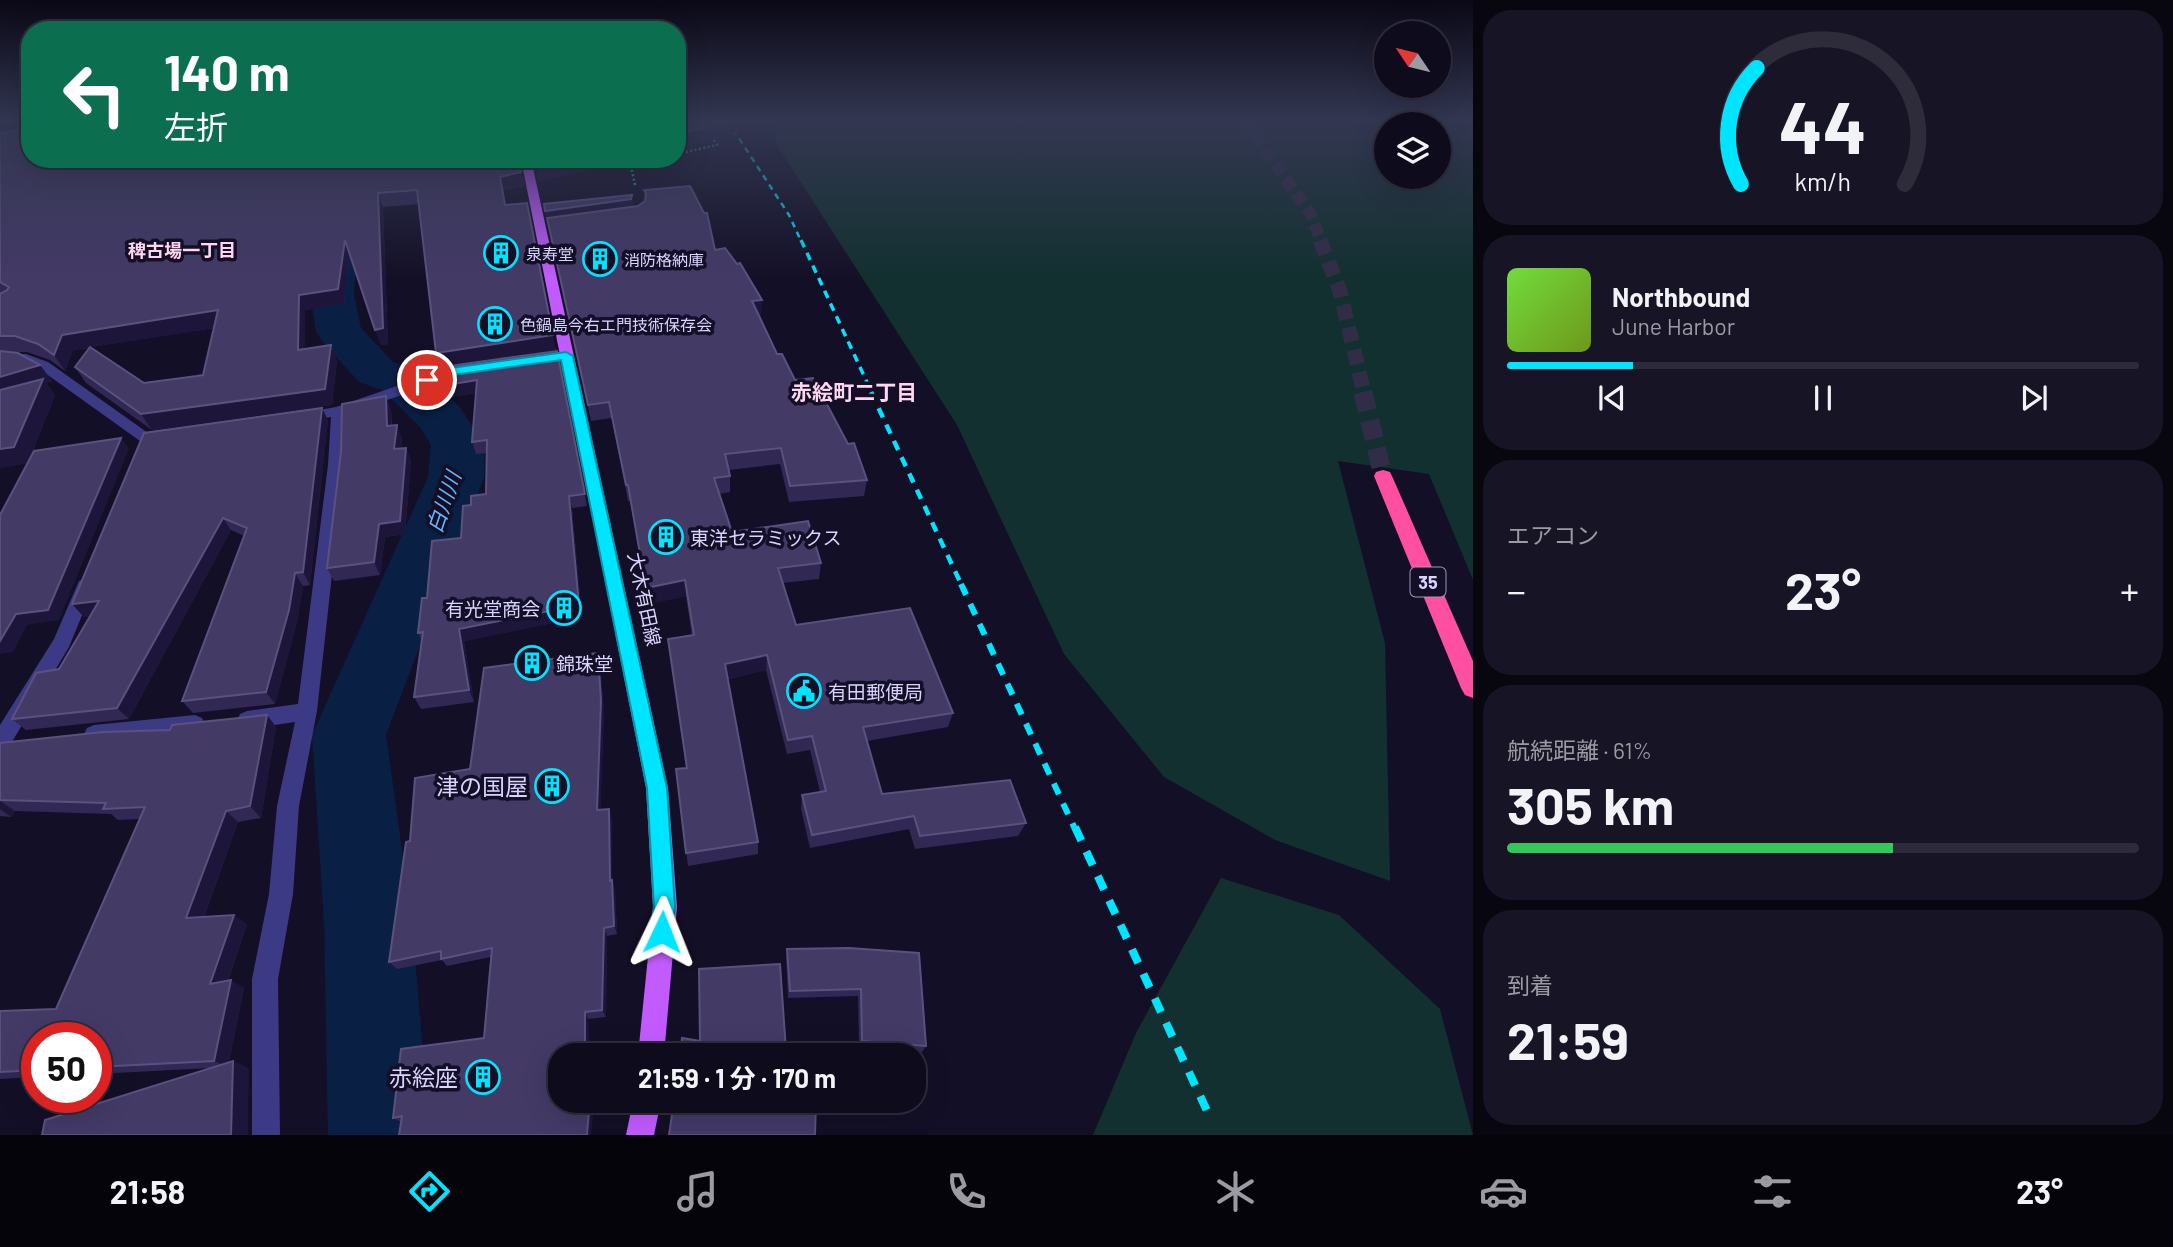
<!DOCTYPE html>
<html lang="ja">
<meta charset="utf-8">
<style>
body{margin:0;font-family:Barlow,"Noto Sans JP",sans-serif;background:#171425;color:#f1f3f6;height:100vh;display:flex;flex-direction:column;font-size:26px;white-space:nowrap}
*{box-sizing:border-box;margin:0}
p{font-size:23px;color:#9b9ba3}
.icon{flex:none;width:38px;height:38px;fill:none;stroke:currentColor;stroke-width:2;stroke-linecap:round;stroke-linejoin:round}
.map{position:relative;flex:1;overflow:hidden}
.sheet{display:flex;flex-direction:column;gap:10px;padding:10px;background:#08060f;width:700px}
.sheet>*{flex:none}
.banner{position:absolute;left:21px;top:21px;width:665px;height:147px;border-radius:28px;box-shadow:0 7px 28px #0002,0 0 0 2px #2e2b3b;background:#0b6e4f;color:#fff;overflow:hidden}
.needle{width:46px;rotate:305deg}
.controls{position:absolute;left:1374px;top:21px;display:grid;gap:14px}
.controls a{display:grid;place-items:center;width:77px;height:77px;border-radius:50%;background:#0e0b1c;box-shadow:0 7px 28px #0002,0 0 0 2px #2e2b3b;font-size:35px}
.speed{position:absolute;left:21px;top:1022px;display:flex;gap:14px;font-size:35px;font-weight:700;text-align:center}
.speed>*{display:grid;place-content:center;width:91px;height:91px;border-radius:50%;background:#0e0b1c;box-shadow:0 7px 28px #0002,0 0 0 2px #2e2b3b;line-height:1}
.speed .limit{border:10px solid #d22;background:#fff;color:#111}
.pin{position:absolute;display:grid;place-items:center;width:60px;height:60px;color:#fff;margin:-30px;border:4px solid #fff;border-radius:50%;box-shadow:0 2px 7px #0007}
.me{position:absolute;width:77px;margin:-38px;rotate:2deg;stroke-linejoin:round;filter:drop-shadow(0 0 5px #0008)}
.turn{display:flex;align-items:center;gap:24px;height:147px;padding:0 28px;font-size:32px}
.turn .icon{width:91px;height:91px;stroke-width:2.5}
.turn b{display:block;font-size:49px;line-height:60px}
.big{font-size:52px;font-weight:700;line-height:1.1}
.sheet .card{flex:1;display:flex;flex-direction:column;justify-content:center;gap:10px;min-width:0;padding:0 24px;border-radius:28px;background:#171425}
.sheet .dial{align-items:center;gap:0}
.dial svg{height:182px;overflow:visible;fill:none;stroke:#2e2b3b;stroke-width:7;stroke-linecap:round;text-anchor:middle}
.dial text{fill:#f1f3f6;stroke:none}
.song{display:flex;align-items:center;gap:21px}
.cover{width:84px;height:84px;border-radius:10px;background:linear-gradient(135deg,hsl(100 70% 55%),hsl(80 70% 35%))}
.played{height:7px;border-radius:4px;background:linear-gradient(90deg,#00e5ff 20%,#2e2b3b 20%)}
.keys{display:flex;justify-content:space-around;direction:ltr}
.heat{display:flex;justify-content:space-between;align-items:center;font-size:38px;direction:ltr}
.charge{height:10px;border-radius:5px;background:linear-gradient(90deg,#34c759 61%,#2e2b3b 0)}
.trip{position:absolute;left:548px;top:1043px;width:378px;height:70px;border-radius:28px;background:#0e0b1c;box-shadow:0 7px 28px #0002,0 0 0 2px #2e2b3b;font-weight:700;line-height:70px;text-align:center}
.dock{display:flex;height:112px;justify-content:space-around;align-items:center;background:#06040b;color:#9b9ba3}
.dock .icon{width:49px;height:49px}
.dock .current{color:#00e5ff}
.dock b{font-size:32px;color:#f1f3f6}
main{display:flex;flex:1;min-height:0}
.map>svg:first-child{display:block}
.green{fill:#12302f;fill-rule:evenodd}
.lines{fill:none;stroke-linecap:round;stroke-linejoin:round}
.river{fill:#0a1f44;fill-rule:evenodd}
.highway-tunnel-far2{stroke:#312d47;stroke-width:12;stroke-dasharray:12 6;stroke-linecap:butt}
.highway-tunnel-far1{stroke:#312d47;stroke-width:15;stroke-dasharray:15 8;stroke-linecap:butt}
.highway-tunnel{stroke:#312d47;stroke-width:19;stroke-dasharray:19 10;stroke-linecap:butt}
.path{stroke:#2fb8b0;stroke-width:2.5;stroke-dasharray:2 2.5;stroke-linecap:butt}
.minor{fill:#3d3a85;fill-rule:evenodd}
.major{fill:#c25bff;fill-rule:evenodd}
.highway{fill:#ff4fa3;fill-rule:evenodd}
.rail-far4{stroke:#00e5ff;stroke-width:2.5;stroke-dasharray:6 5;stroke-linecap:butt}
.rail-far3{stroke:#00e5ff;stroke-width:3.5;stroke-dasharray:8 6;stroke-linecap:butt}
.rail-far2{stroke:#00e5ff;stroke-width:4.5;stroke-dasharray:10 8;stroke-linecap:butt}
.rail-far1{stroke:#00e5ff;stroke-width:6;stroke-dasharray:12 10;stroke-linecap:butt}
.rail{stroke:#00e5ff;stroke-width:8;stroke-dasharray:15 12;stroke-linecap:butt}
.wall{fill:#312854;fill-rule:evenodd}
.shaded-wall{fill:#1d163a}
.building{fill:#433a66;stroke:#5a527e;stroke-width:2}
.route{fill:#00e5ff;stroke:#0095a6;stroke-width:2}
.labels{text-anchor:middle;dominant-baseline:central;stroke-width:7;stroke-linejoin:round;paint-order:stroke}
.far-poi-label{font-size:16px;fill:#d9d4ff;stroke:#130f26;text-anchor:start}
.far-neighbourhood-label{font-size:18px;font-weight:bold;fill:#ffd6f0;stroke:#130f26}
.shield{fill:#130f26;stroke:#9e99be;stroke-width:2}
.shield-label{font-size:18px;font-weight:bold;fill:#d9d4ff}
.poi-label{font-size:19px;fill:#d9d4ff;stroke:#130f26;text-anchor:start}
.street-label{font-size:19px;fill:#d9d4ff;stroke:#130f26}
.neighbourhood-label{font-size:21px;font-weight:bold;fill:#ffd6f0;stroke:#130f26}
.water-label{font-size:21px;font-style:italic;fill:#62b6ff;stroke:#130f26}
.near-poi-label{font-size:23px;fill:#d9d4ff;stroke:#130f26;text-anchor:end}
</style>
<main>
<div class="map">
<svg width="1473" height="1135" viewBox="0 0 1473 1135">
<rect width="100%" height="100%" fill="#130f26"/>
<g class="green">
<path d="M782,120H1473V580L1429,474L1338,461L1385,643L1390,881L1275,840L1164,777L1064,654L957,425L778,147L774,130ZM1438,124V177H1386V124Z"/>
<polygon points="1221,878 1339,915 1440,1009 1473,1135 1093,1135 1136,1033"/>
</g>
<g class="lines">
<polygon class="river" points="384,159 420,159 381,207 357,251 354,295 361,328 393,362 418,368 459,406 485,445 484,477 386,735 412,922 430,1135 328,1135 324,922 312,735 428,477 431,445 420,427 382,390 359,382 323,342 316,332 310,295 317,251 351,195"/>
<polyline class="highway-tunnel-far2" points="1244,120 1310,213 1321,241"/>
<polyline class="highway-tunnel-far1" points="1320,240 1340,291 1364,393"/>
<polyline class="highway-tunnel" points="1363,392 1383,476"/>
<g class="path">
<polyline points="761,123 776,120"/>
<polyline points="677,154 717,145 711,136"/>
<polyline points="635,185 631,166 657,159"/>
</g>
<g class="minor">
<polygon points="26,354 48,362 148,433 163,431 170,436 163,441 140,441 38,368 24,362 0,363 0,355"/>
<polygon points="463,366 468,367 468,373 345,414 344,465 317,711 299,806 293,894 278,979 280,1135 252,1135 252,979 269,894 277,806 295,722 247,729 240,726 237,720 240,714 247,711 298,704 328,465 331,417 302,422 295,417 297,414 336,407 446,369"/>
<polygon points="85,579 91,581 94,586 69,647 7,750 0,752 0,725 54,639 79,581"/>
<polygon points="195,715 202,718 205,724 202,730 195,733 94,743 87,740 84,734 87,728 94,725"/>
</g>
<g class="major">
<polygon points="521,159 531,159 668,788 677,907 664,1055 638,1055 653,907 646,788"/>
<polygon points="633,1101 661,1101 654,1135 626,1135"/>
</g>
<polygon class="highway" points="1383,470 1390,472 1392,476 1473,661 1473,698 1465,695 1461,688 1374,476 1376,472"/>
<polyline class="rail-far4" points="727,120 789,215 801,241"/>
<polyline class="rail-far3" points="801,240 872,393"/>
<polyline class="rail-far2" points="871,392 962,586"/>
<polyline class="rail-far1" points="961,584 1075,829"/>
<polyline class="rail" points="1075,827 1208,1113"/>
</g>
<g class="wall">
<path d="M0,120H30L519,159L524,186L503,191L505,205L557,351L587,506L572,508L582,617L464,641L474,702L421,709L414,697L422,642L418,633L427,598L461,538L471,505L486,494L487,453L476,454L472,442L476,393L445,398L441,386L444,368L441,369L436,353L419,204L383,207L388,344L381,345L350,255L344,304L305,310V349L331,345L337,361L332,405L152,430L86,383L75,367L90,348L73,350L65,371L50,360L27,352H10L40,365L52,381L46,383L55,395L28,463L0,468ZM214,328L203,375L197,376L144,383L91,347Z"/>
<polygon points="677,120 764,120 764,126 681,147 677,144"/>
<polygon points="644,190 715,250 761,315 759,316 777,354 867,480 864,496 789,502 780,464 729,470 730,476 730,492 719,494 732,532 821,563 819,579 782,583 796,625 953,713 948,727 867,741 882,794 1026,823 1018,836 915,849 909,829 810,848 801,809 802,795 820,792 810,750 787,754 766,670 728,679 758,842 758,854 688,866 676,769 686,768 668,639 692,636 686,596 648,604 630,501 628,501 612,418 591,421 544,204 633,205 633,207 638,206 645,202"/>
<polygon points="391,409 392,425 402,438 401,449 406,448 411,461 405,534 385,537 380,575 334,581 327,568"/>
<polygon points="328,420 310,585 303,586 297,622 275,704 193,713 182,701 244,536 231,530 129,719 26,730 12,719 59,669 90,616 84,617 72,604"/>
<polygon points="598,653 600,664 604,712 600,810 612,819 612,881 615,890 617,934 607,936 606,1017 588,1019 589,1055 560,1055 589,1112 593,1116 401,1122 393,1118 484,1038 491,957 447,966 442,960 397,969 389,962 410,841 470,769"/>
<polygon points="267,715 276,727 261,818 238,822 204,917 247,924 228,981 244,988 229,1062 233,1061 249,1069 211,1068 96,1074 96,1038 37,1038 37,1077 0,1079 0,1011 56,1009 140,819 118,820 111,814 15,811 11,817 0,816 0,743 170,730"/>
<polygon points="787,949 919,953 926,1046 922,1052 859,1047 858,996 788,998 786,956"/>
</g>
<g class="shaded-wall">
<polygon points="10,120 23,120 30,131 0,136 0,122"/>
<polygon points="735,120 764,120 764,126 681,147 681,133"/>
<polygon points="519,159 524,186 503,191 500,177"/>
<polygon points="573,159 620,159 621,162 539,182 536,168"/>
<polygon points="378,193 383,207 388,344 381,345 375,330"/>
<polygon points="632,195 633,205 632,210 547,221 545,211"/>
<polygon points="345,240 350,254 344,304 305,310 305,365 298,350 299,295"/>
<polygon points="762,300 761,315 752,317 752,301"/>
<polygon points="218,310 227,326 73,350 65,371 54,355 62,335"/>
<polygon points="553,335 556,351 441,369 436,353"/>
<polygon points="331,345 337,361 332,405 152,430 141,414"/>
<polygon points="40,365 52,381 46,383 55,395 28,463 0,468 0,377"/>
<polygon points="477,380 481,392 445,398 441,386"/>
<polygon points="386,396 391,409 392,439 387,426"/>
<polygon points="322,408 328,420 310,585 303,572"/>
<polygon points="397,425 402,438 400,462 394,449"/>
<polygon points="121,438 129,449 59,620 27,625 13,652 0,654 0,641"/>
<polygon points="406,448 411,461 405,534 385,537 380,575 374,562 379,524"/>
<polygon points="569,496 572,508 582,617 464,641 474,702 469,690 459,629"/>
<polygon points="223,518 231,530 129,719 117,708"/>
<polygon points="295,573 303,586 297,622 275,704 266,692"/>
<polygon points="685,580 686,596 648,604 646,588"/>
<polygon points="99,601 111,613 84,617 72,604"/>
<polygon points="598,653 600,664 604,712 600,820 597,810"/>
<polygon points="767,655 766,670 726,679 725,664"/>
<polygon points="267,715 276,727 261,818 250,806"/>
<polygon points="0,801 15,811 11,817 0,809"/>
<polygon points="609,809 612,819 612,890 610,881"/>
<polygon points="226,811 238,822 200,927 186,918"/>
<polygon points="612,880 615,890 617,934 614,926"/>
<polygon points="234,915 247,924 224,992 210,984"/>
<polygon points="604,928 607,936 606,1017 602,1010"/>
<polygon points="231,980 244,988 228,1067 214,1061"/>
<polygon points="585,1012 588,1019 589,1055 585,1055"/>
<polygon points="233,1061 249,1069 248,1135 231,1135"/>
<polygon points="586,1101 589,1101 589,1112 593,1116 591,1135 587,1135"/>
</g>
<g class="building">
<polygon points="24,120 30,120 30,159 519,159 521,172 500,177 505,205 527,203 553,335 436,353 417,190 378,193 383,328 375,330 345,240 338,289 299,295 298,350 331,345 325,389 141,414 75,367 90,347 144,383 197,376 203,375 218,310 62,335 54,355 38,344 15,336 0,336 0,294 7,290 9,287 0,282 0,133 24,129"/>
<polygon points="677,120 735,120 681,133 677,131"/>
<polygon points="534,159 573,159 536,168"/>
<polygon points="690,186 704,213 707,213 715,250 725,248 737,264 740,263 762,300 752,301 777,354 782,354 795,380 813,378 848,444 854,443 867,480 790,486 781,448 725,454 730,476 714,478 732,532 808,521 821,563 778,568 796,625 910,608 953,713 863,727 882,794 1010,780 1026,823 920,836 914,816 812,835 802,795 826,791 812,736 788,740 767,655 725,664 758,842 686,853 676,769 687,768 668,639 694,635 685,580 646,588 628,485 626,485 609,402 588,405 547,218 638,206 645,201 646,193 644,190"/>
<polygon points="632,195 631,199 545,211 544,204"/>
<polygon points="0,351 18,353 40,365 0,377"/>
<polygon points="557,351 585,494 569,496 579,605 459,629 469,690 414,697 423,632 418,633 422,598 427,598 432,541 461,538 463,506 471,505 471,496 486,494 487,440 472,442 477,380 441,386 439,370 450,366"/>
<polygon points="43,379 14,447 0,449 0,390"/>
<polygon points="386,396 387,426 397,425 394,449 406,448 400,521 379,524 374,562 327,568 341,452 342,404"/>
<polygon points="322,408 303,572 295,573 289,610 266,692 182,701 247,528 223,518 117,708 12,719 36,673 59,669 99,601 72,604 144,433"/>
<polygon points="121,438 48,610 16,614 0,641 0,515 34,451"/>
<polygon points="598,653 601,701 597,810 609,809 610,881 612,880 614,926 604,928 602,1010 585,1012 585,1055 560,1055 560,1101 586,1101 586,1111 589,1111 587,1135 399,1135 402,1116 393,1118 401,1049 484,1038 492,948 441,959 441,951 389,962 406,842 410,841 415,778 470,769 484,668"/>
<polygon points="267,715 250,806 226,811 186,918 234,915 210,984 231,980 214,1061 96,1067 96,1038 37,1038 37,1070 0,1072 0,1011 56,1009 145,807 103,809 106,803 0,800 0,743 103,732 170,730 172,725"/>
<polygon points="849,948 919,953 926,1046 862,1041 861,989 790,991 787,949"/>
<polygon points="780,964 786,1051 818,1055 680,1055 682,1038 700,1041 699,969"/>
<polygon points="233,1061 231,1135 42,1135 45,1120"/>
<polygon points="674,1101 816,1101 815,1135 669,1135"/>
</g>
<linearGradient id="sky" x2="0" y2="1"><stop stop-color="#0a0815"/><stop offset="0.43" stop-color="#333752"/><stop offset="1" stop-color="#333752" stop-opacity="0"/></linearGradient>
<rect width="1473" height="279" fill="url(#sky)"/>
<polygon class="route" points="566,352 573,356 667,788 675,907 670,940 662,943 654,940 651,932 654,907 647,788 561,360 453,375 427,384 421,380 451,368"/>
<defs>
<g id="building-ring" transform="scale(1.75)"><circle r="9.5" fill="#130f26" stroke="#00e5ff" stroke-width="1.5"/><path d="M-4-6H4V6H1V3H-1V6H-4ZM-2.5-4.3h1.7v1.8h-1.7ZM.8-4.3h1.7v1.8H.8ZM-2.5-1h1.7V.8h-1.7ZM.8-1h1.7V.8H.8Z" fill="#00e5ff"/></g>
<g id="civic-ring" transform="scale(1.75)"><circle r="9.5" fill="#130f26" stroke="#00e5ff" stroke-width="1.5"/><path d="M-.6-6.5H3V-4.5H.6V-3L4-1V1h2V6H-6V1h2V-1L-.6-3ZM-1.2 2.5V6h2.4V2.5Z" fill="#00e5ff"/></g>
</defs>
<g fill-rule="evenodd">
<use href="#building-ring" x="501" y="253"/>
<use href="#building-ring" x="600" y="259"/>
<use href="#building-ring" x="495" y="324"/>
<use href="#building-ring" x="666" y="537"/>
<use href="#building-ring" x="564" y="608"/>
<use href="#building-ring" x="532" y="663"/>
<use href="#civic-ring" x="804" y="691"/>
<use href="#building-ring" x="552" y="786"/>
<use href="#building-ring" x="483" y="1077"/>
</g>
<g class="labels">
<g class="far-poi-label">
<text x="526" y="253">泉寿堂</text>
<text x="624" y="259">消防格納庫</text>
<text x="520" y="324">色鍋島今右エ門技術保存会</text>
</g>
<g class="far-neighbourhood-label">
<text x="182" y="250">稗古場一丁目</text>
</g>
<rect class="shield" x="1410.5" y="567.5" width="35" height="29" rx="5"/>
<g class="shield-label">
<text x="1428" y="582">35</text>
</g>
<g class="poi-label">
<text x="690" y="537">東洋セラミックス</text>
<text x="540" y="608" text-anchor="end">有光堂商会</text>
<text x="556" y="663">錦珠堂</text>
<text x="828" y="691">有田郵便局</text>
</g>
<g class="street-label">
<text transform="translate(645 599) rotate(78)">大木有田線</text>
</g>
<g class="neighbourhood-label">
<text x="854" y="391">赤絵町二丁目</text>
</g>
<g class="water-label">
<text transform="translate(443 502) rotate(-71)">白川川</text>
</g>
<g class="near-poi-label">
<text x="528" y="786">津の国屋</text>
<text x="458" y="1077">赤絵座</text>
</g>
</g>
</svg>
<div class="controls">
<a><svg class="needle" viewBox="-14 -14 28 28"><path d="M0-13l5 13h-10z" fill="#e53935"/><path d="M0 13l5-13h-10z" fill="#9b9ba3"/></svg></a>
<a><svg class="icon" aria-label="layers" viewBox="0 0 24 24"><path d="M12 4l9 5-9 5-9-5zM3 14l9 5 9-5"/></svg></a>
</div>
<div class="speed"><div class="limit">50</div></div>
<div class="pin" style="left:427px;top:380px;background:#d93025"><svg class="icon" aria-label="arrive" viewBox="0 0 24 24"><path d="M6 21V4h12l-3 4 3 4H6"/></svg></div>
<svg class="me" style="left:662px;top:932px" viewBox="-20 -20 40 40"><path d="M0-17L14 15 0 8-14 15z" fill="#00e5ff" stroke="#fff" stroke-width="4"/></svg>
<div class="trip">21:59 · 1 分 · 170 m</div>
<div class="banner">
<div class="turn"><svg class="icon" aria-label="left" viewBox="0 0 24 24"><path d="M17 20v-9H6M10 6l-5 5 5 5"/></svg><div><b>140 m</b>左折</div></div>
</div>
</div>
<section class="sheet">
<div class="card dial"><svg viewBox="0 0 100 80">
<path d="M14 69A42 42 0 1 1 86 69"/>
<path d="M14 69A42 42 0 0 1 21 18" stroke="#00e5ff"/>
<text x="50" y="56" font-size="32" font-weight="700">44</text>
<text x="50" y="72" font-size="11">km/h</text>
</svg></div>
<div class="card">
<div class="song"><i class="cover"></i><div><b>Northbound</b><p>June Harbor</p></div></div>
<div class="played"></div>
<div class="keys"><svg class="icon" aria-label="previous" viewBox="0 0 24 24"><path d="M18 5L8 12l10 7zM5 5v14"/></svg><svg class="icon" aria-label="pause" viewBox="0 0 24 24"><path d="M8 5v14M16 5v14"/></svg><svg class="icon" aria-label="next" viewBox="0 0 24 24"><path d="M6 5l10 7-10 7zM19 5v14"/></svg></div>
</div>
<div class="card"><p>エアコン</p>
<div class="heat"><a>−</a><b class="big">23°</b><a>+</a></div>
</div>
<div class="card"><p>航続距離 · 61%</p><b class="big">305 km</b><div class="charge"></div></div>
<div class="card"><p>到着</p><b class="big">21:59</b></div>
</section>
</main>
<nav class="dock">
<b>21:58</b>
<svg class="icon current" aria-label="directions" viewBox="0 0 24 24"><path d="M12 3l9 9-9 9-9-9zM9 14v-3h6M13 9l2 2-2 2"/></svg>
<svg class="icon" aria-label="music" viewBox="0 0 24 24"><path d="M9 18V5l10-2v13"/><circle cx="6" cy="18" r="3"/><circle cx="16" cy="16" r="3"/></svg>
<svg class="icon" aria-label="phone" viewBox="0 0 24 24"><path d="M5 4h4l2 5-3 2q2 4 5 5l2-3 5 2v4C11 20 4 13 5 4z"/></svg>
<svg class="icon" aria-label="climate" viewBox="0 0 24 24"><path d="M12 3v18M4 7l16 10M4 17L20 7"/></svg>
<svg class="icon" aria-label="car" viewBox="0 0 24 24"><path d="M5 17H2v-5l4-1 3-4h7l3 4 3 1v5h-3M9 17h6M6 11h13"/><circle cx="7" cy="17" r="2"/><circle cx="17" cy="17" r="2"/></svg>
<svg class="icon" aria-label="filters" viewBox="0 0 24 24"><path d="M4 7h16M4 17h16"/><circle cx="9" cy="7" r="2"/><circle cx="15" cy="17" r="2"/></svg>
<b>23°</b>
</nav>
